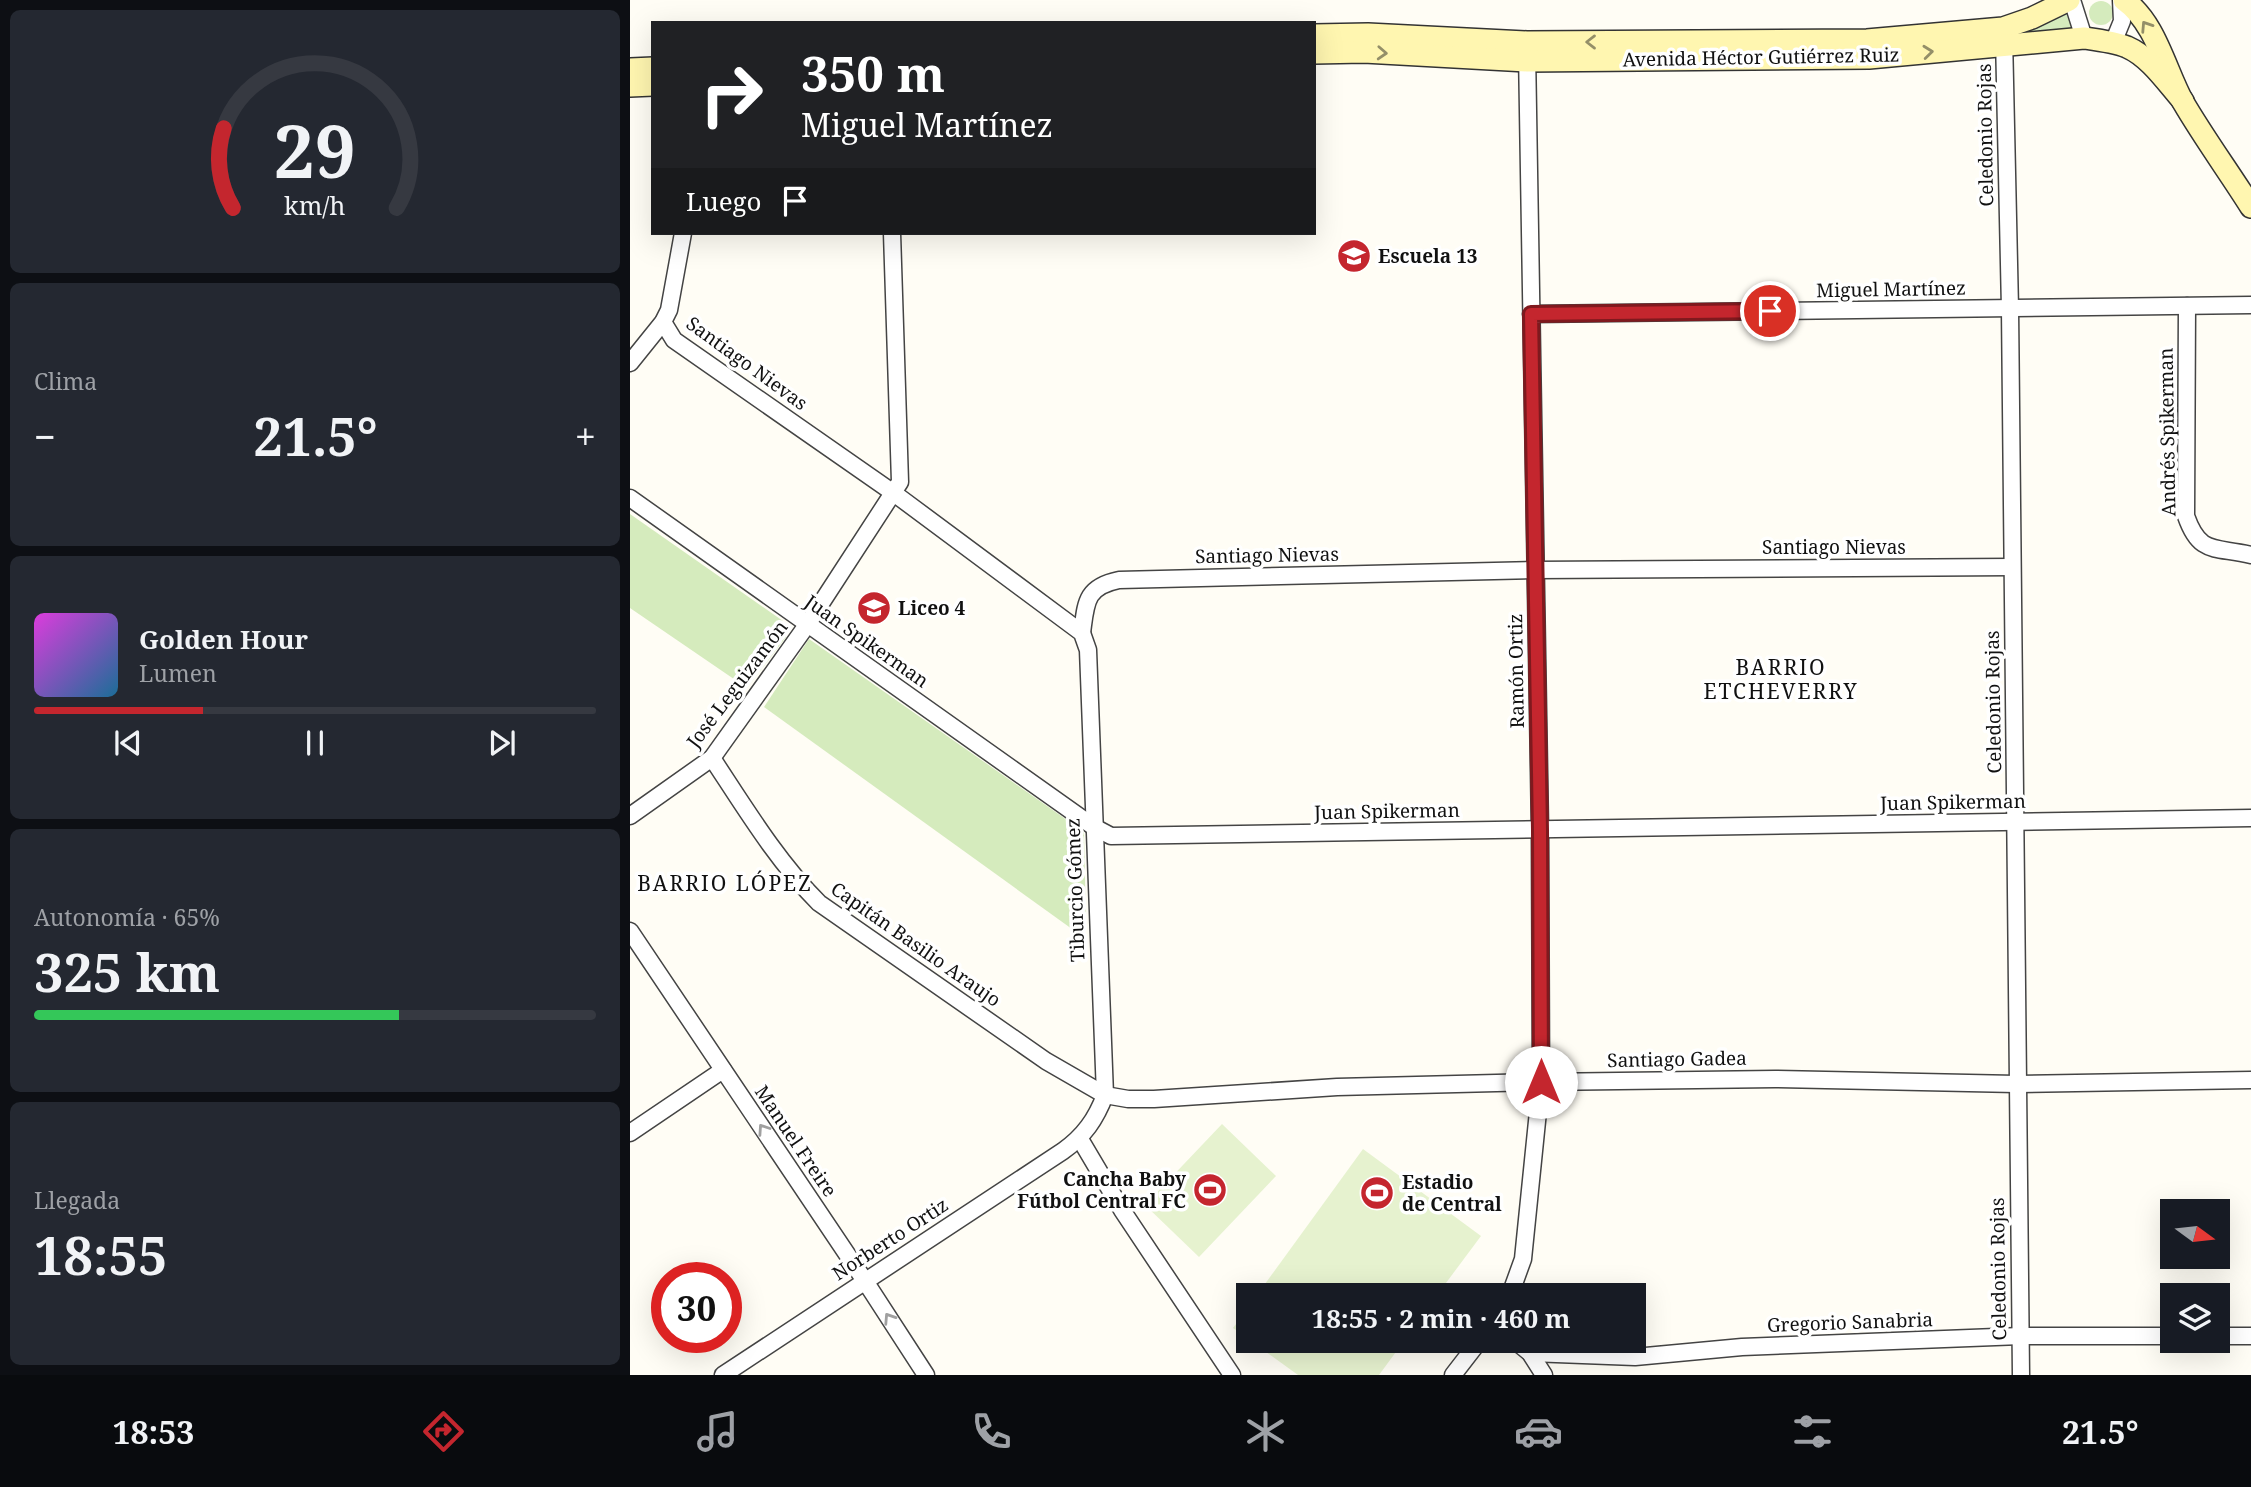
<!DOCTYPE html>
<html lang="es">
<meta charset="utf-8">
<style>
body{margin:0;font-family:"Noto Serif",serif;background:#242831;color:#f1f3f6;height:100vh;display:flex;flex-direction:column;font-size:26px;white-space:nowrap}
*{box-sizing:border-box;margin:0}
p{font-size:23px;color:#9ea1a6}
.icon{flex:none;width:38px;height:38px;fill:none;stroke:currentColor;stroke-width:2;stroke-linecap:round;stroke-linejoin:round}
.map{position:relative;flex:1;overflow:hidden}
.panel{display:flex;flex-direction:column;gap:10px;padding:10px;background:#0d0f14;width:630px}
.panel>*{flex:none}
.banner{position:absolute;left:21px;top:21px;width:665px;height:214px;border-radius:0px;box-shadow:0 7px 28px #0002;background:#202124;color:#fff;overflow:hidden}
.needle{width:46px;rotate:105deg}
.buttons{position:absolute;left:1530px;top:1199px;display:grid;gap:14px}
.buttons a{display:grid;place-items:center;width:70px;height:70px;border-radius:0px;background:#171b24;box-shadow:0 7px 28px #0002;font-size:35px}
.speed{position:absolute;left:21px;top:1262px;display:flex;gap:14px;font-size:35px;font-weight:700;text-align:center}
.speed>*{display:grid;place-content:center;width:91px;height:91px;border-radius:50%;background:#171b24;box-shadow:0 7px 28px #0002;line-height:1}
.speed .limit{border:10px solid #d22;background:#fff;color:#111}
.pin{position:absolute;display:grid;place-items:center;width:60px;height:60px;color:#fff;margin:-30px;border:4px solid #fff;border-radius:50%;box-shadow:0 2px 7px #0007}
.me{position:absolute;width:77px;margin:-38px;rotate:0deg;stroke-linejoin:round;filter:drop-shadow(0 0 5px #0008)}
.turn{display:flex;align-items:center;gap:24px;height:147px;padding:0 35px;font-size:32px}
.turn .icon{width:91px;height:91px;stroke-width:2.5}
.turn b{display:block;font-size:49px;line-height:60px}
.then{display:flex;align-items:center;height:66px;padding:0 35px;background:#0003;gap:14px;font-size:26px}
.big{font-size:52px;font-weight:700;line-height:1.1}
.panel .tile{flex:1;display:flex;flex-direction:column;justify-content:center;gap:10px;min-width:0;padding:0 24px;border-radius:10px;background:#242831}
.panel .dial{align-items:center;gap:0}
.dial svg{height:182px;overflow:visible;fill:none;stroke:#363941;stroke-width:7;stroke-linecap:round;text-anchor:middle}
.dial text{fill:#f1f3f6;stroke:none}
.song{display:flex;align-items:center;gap:21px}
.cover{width:84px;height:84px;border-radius:10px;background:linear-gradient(135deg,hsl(300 70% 55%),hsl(200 70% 35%))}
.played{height:7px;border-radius:4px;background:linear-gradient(90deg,#c4262e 30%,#363941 30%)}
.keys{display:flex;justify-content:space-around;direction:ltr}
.heat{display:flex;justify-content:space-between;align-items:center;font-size:38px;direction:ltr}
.charge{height:10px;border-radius:5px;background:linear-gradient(90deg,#34c759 65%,#363941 0)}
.trip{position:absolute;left:606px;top:1283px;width:410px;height:70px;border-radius:0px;background:#171b24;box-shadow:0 7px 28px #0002;font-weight:700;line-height:70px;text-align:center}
.menu{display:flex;height:112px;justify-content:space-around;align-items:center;background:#090b0e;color:#9ea1a6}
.menu .icon{width:49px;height:49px}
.menu .selected{color:#c4262e}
.menu b{font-size:32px;color:#f1f3f6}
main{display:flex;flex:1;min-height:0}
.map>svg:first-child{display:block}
.green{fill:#d5ebbd}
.pitch{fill:#e6f2cf}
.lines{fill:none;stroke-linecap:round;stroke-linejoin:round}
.street-casing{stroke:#444;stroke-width:19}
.secondary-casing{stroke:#333;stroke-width:24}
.street{stroke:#fff;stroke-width:16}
.secondary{stroke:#fff6b0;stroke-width:21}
.oneway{stroke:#948f68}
.oneway2{stroke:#a0a0a0}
.route-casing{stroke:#7f191e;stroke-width:18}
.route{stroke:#c4262e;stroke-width:12}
.labels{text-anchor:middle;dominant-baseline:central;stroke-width:7;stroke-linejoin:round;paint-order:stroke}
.street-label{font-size:19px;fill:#111;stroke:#fff}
.poi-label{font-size:19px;font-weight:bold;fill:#111;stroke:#fff;text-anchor:start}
.neighbourhood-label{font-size:21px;letter-spacing:2px;fill:#111;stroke:#fff}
</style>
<main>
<section class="panel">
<div class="tile dial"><svg viewBox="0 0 100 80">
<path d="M14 69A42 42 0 1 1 86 69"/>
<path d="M14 69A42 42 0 0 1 10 34" stroke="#c4262e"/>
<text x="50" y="56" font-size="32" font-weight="700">29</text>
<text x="50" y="72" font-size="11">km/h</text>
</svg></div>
<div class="tile"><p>Clima</p>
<div class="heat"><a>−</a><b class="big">21.5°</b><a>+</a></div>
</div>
<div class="tile">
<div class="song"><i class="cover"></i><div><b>Golden Hour</b><p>Lumen</p></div></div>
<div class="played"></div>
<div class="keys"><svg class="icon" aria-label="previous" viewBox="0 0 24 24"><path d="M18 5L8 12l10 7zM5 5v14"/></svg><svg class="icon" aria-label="pause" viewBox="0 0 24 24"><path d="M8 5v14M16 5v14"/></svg><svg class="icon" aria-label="next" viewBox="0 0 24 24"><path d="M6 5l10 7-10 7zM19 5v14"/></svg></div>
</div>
<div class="tile"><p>Autonomía · 65%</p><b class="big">325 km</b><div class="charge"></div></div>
<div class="tile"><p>Llegada</p><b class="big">18:55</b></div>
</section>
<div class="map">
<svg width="1621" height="1375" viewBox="0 0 1621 1375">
<rect width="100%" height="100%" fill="#fffdf5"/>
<g class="green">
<circle cx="1471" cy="13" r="12"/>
<polygon points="1436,13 1444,31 1397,34 1398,32"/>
<polygon points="0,514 153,621 156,637 117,688 0,608"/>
<polygon points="179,639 454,832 456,925 442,929 134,707"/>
</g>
<g class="pitch">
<polygon points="592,1124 646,1176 569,1257 515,1205"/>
<polygon points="733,1149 851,1236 807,1295 627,1295"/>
<polygon points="618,1308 618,1338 603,1328"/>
<polygon points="621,1341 774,1341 749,1375 668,1375"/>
</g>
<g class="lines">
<g class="street-casing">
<g id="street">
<polyline points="1442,0 1454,38"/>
<polyline points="1374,37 1380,309 1391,1375"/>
<polyline points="1483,43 1492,21 1491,0"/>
<path d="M1557,306L1556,516C1570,556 1585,546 1621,555"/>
<polyline points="901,314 1621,305"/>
<path d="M33,322L44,340L265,494L452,633L458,650L475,1095C466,1119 454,1136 433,1151L93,1375"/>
<polyline points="0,363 33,322 39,310 53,233"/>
<polyline points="0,498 464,827 481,836 1621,818"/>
<path d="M452,633C456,603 455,587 489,580L905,570L1382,567"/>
<path d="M82,758C115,808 147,861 189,903L416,1061L475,1095L498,1099H524L707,1087L911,1082L1145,1079L1386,1084L1621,1080"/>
<polyline points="0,816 82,758 177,625 270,482 262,233"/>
<polyline points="0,931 235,1281 296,1375"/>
<polyline points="0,1133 93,1070"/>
<polyline points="450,1139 492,1210 602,1375"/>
<polyline points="880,1295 893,1259 911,1082 910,830 897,51"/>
<polyline points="1587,1336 1621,1336"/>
<polyline points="884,1340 900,1353 914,1375"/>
<polyline points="900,1353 1005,1357 1112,1347 1391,1336 1542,1336"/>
<polyline points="823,1375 850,1340"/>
</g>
</g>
<g class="secondary-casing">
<g id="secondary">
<path d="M1494,0C1526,23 1535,69 1553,102C1574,138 1599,172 1621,207"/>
<polyline points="684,35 738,34 897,42 1237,40 1373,28 1402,18 1439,0"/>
<path d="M684,53L734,52L897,61L1239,58L1454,38C1468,40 1484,42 1497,47C1520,57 1537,83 1553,101"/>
<polyline points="0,69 23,68"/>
<polyline points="0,86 23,85"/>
</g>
</g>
<use href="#street" class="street"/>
<use href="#secondary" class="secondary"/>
</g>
<defs><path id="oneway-chevron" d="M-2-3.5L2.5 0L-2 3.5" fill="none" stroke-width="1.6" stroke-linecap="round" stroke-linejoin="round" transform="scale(1.75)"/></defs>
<g class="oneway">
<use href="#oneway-chevron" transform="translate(1516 26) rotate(-123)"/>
<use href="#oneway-chevron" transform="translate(961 42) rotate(180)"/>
<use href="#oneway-chevron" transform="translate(1298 52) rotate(-6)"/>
<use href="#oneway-chevron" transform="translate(752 53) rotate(3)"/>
</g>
<g class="oneway2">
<use href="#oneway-chevron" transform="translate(133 1129) rotate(-124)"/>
<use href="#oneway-chevron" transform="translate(259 1318) rotate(-123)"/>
</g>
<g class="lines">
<g class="route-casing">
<polyline id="route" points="911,1082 910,830 901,314 1140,311"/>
</g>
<use href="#route" class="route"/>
</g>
<defs>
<g id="school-disc" transform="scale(1.75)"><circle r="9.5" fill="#c4262e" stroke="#fff"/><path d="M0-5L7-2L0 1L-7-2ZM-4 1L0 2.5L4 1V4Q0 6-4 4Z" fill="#fff"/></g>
<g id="stadium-disc" transform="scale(1.75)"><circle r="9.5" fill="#c4262e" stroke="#fff"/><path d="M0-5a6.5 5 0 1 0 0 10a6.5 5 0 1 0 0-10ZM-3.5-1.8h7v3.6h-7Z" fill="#fff"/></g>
</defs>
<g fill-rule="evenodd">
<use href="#school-disc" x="724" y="256"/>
<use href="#school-disc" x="244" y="608"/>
<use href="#stadium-disc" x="580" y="1190"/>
<use href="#stadium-disc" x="747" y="1193"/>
</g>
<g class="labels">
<g class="street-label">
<text transform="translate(1131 57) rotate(-1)">Avenida Héctor Gutiérrez Ruiz</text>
<text transform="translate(1355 135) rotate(-91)">Celedonio Rojas</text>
<text transform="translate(1261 289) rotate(-1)">Miguel Martínez</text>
<text transform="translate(117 363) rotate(36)">Santiago Nievas</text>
<text transform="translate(1537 432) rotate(-91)">Andrés Spikerman</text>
<text x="1204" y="547">Santiago Nievas</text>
<text transform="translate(637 555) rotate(-1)">Santiago Nievas</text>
<text transform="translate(237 641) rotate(35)">Juan Spikerman</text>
<text transform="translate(886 671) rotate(-91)">Ramón Ortiz</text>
<text transform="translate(107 684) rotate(-53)">José Leguizamón</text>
<text transform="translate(1363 702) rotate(-91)">Celedonio Rojas</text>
<text transform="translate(1323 802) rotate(-1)">Juan Spikerman</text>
<text transform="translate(757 811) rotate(-1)">Juan Spikerman</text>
<text transform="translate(445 890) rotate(-92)">Tiburcio Gómez</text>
<text transform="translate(286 944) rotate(35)">Capitán Basilio Araujo</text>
<text transform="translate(1047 1059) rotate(-1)">Santiago Gadea</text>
<text transform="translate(166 1141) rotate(56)">Manuel Freire</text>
<text transform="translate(260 1239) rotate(-33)">Norberto Ortiz</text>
<text transform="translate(1368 1269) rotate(-91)">Celedonio Rojas</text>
<text transform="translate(1220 1322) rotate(-2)">Gregorio Sanabria</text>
</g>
<g class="poi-label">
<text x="748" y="256">Escuela 13</text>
<text x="268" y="608">Liceo 4</text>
<text x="556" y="1179" text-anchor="end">Cancha Baby<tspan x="556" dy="22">Fútbol Central FC</tspan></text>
<text x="772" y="1182">Estadio<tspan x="772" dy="22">de Central</tspan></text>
</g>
<g class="neighbourhood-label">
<text x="1151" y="667">BARRIO<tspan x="1151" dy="24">ETCHEVERRY</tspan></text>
<text x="95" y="883">BARRIO LÓPEZ</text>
</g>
</g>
</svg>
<div class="buttons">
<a><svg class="needle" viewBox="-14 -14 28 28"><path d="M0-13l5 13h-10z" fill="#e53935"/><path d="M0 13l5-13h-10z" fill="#9ea1a6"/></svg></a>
<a><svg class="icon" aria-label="layers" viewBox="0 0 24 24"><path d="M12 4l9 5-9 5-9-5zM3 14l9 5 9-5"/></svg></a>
</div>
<div class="speed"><div class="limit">30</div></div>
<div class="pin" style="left:1140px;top:311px;background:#d93025"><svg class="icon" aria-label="arrive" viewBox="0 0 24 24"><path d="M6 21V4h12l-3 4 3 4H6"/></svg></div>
<svg class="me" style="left:911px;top:1082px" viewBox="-20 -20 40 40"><circle r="19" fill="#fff"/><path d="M0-13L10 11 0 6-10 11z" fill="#c4262e"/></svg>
<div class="trip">18:55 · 2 min · 460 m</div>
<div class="banner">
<div class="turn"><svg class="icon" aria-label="right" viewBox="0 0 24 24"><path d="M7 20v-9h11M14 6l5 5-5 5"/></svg><div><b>350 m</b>Miguel Martínez</div></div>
<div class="then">Luego<svg class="icon" aria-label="arrive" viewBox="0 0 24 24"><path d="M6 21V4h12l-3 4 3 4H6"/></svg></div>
</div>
</div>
</main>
<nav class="menu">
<b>18:53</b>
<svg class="icon selected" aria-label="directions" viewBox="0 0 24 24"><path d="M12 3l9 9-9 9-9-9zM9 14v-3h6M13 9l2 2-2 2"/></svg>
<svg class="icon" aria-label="music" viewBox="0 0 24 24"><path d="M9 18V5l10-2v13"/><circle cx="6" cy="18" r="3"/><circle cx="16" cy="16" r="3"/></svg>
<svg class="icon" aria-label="phone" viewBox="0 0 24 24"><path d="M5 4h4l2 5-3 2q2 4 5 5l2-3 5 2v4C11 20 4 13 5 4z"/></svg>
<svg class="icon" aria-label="climate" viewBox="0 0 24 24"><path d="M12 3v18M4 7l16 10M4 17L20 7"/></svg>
<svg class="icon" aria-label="car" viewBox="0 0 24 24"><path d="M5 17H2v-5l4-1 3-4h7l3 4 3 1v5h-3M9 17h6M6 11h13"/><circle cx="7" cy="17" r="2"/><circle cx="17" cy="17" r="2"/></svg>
<svg class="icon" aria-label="filters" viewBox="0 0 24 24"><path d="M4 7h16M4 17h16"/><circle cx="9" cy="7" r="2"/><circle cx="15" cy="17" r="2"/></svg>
<b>21.5°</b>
</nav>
